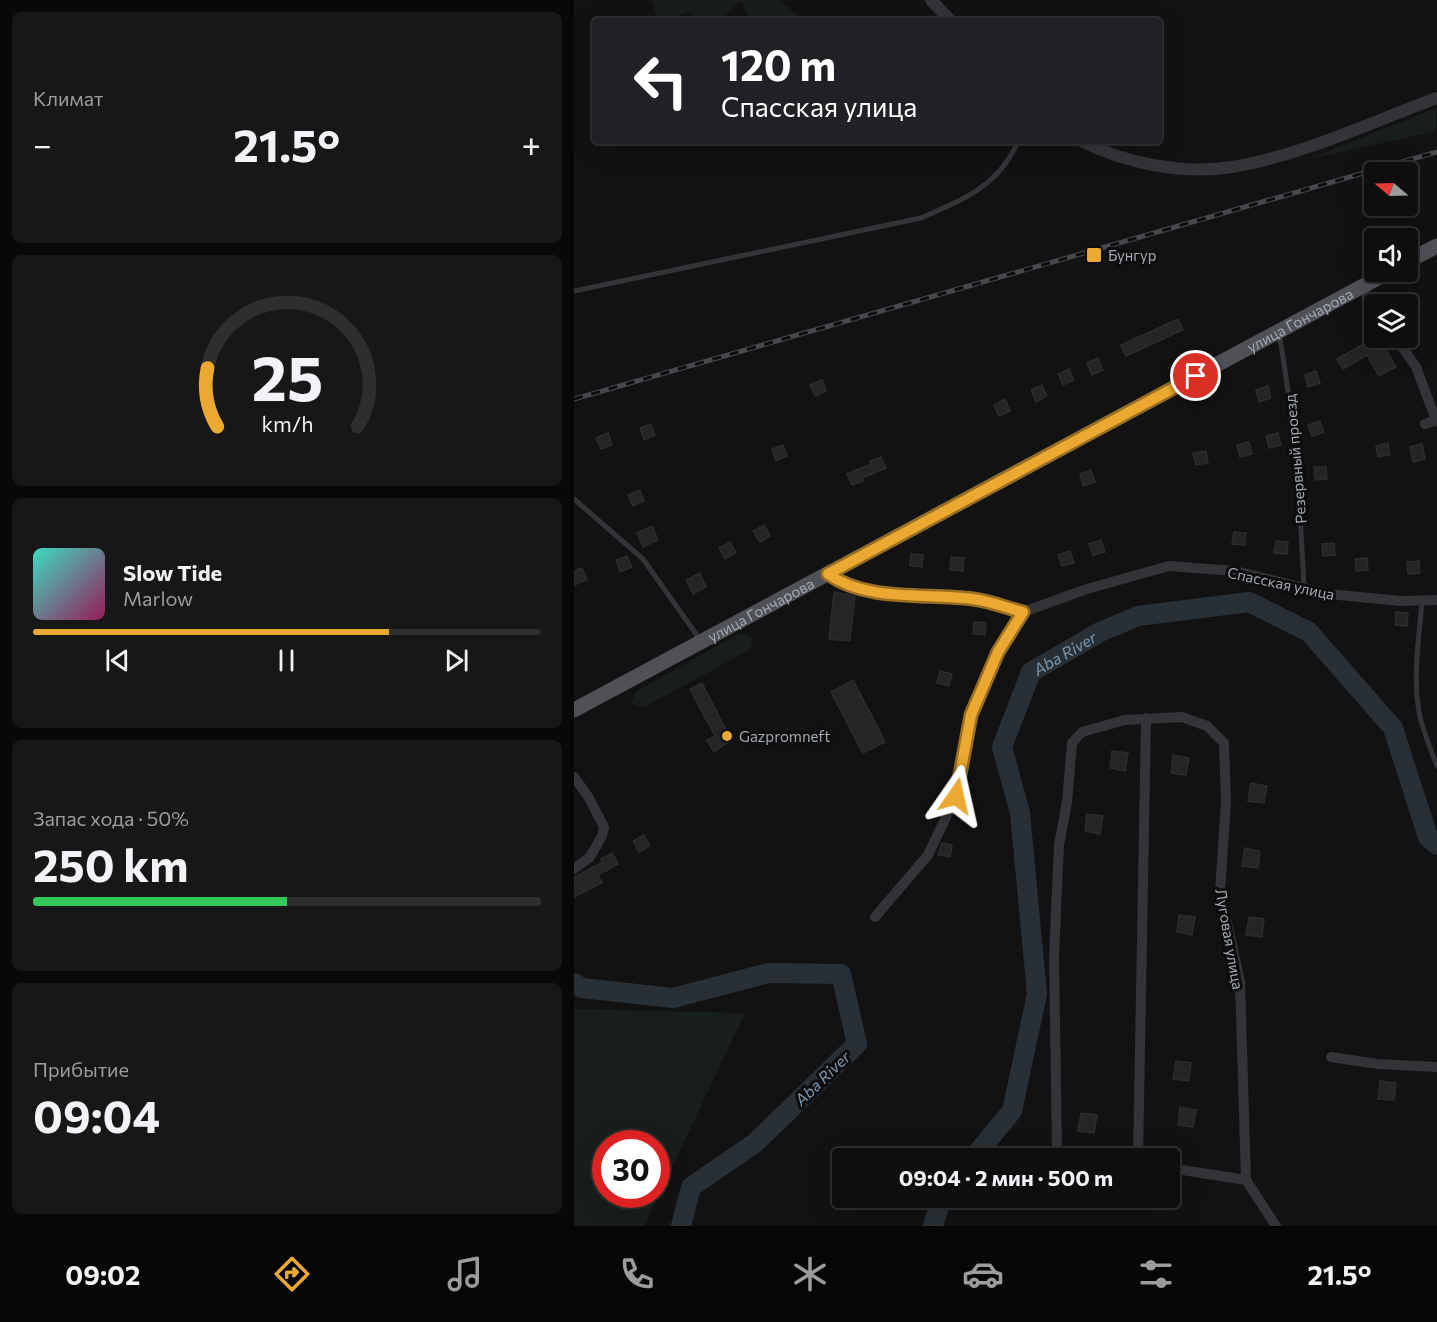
<!DOCTYPE html>
<html lang="ru">
<meta charset="utf-8">
<style>
body{margin:0;font-family:Commissioner,sans-serif;background:#171717;color:#f1f3f6;height:100vh;display:flex;flex-direction:column;font-size:22px;white-space:nowrap}
*{box-sizing:border-box;margin:0}
p{font-size:20px;color:#9b9c9e}
.icon{flex:none;width:33px;height:33px;fill:none;stroke:currentColor;stroke-width:2;stroke-linecap:round;stroke-linejoin:round}
.map{position:relative;flex:1;overflow:hidden}
.panel{display:flex;flex-direction:column;gap:12px;padding:12px;background:#080808;width:574px}
.panel>*{flex:none}
.guide{position:absolute;left:18px;top:18px;width:570px;height:126px;border-radius:6px;box-shadow:0 6px 24px #0002,0 0 0 2px #2e2e2e;background:#202124;color:#fff;overflow:hidden}
.needle{width:39px;rotate:289deg}
.controls{position:absolute;left:790px;top:162px;display:grid;gap:12px}
.controls a{display:grid;place-items:center;width:54px;height:54px;border-radius:6px;background:#0e0e0e;box-shadow:0 6px 24px #0002,0 0 0 2px #2e2e2e;font-size:30px}
.speed{position:absolute;left:18px;top:1130px;display:flex;gap:12px;font-size:30px;font-weight:700;text-align:center}
.speed>*{display:grid;place-content:center;width:78px;height:78px;border-radius:50%;background:#0e0e0e;box-shadow:0 6px 24px #0002,0 0 0 2px #2e2e2e;line-height:1}
.speed .limit{border:9px solid #d22;background:#fff;color:#111}
.pin{position:absolute;display:grid;place-items:center;width:51px;height:51px;color:#fff;margin:-26px;border:3px solid #fff;border-radius:50%;box-shadow:0 2px 6px #0007}
.me{position:absolute;width:66px;margin:-33px;rotate:11deg;stroke-linejoin:round;filter:drop-shadow(0 0 4px #0008)}
.turn{display:flex;align-items:center;gap:21px;height:126px;padding:0 30px;font-size:27px}
.turn .icon{width:78px;height:78px;stroke-width:2.5}
.turn b{display:block;font-size:42px;line-height:51px}
.big{font-size:45px;font-weight:700;line-height:1.1}
.panel .tile{flex:1;display:flex;flex-direction:column;justify-content:center;gap:9px;min-width:0;padding:0 21px;border-radius:9px;background:#171717}
.panel .dial{align-items:center;gap:0}
.dial svg{height:156px;overflow:visible;fill:none;stroke:#2e2e2e;stroke-width:7;stroke-linecap:round;text-anchor:middle}
.dial text{fill:#f1f3f6;stroke:none}
.song{display:flex;align-items:center;gap:18px}
.cover{width:72px;height:72px;border-radius:9px;background:linear-gradient(135deg,hsl(170 70% 55%),hsl(330 70% 35%))}
.played{height:6px;border-radius:3px;background:linear-gradient(90deg,#eca931 70%,#2e2e2e 70%)}
.keys{display:flex;justify-content:space-around;direction:ltr}
.heat{display:flex;justify-content:space-between;align-items:center;font-size:33px;direction:ltr}
.charge{height:9px;border-radius:4px;background:linear-gradient(90deg,#34c759 50%,#2e2e2e 0)}
.trip{position:absolute;left:258px;top:1148px;width:348px;height:60px;border-radius:6px;background:#0e0e0e;box-shadow:0 6px 24px #0002,0 0 0 2px #2e2e2e;font-weight:700;line-height:60px;text-align:center}
.dock{display:flex;height:96px;justify-content:space-around;align-items:center;background:#060606;color:#9b9c9e}
.dock .icon{width:42px;height:42px}
.dock .on{color:#eca931}
.dock b{font-size:27px;color:#f1f3f6}
main{display:flex;flex:1;min-height:0}
.map>svg:first-child{display:block}
.green{fill:#181e19;fill-rule:evenodd}
.lines{fill:none;stroke-linecap:round;stroke-linejoin:round}
.river{stroke:#283036;stroke-width:20}
.building{fill:#252527;stroke:#2c2c2f;stroke-width:1.5}
.service{stroke:#333438;stroke-width:5}
.minor{stroke:#333438;stroke-width:10}
.tertiary{stroke:#333438;stroke-width:12}
.primary{stroke:#4f5157;stroke-width:15}
.rail-casing{stroke:#46484d;stroke-width:5}
.rail{stroke:#0d0d0e;stroke-width:3;stroke-dasharray:9;stroke-linecap:butt}
.route-casing{stroke:#996e20;stroke-width:15}
.route{stroke:#eca931;stroke-width:10}
.poi-dot{fill:#eca931;stroke:#0d0d0e;stroke-width:2}
.labels{text-anchor:middle;dominant-baseline:central;stroke-width:6;stroke-linejoin:round;paint-order:stroke}
.poi-label{font-size:15px;fill:#a3a9b3;stroke:#0d0d0e;text-anchor:start}
.street-label{font-size:15px;fill:#a3a9b3;stroke:#0d0d0e}
.water-label{font-size:16px;font-style:italic;fill:#7b97ae;stroke:#0d0d0e}
</style>
<main>
<section class="panel">
<div class="tile"><p>Климат</p>
<div class="heat"><a>−</a><b class="big">21.5°</b><a>+</a></div>
</div>
<div class="tile dial"><svg viewBox="0 0 100 80">
<path d="M14 69A42 42 0 1 1 86 69"/>
<path d="M14 69A42 42 0 0 1 9 39" stroke="#eca931"/>
<text x="50" y="56" font-size="32" font-weight="700">25</text>
<text x="50" y="72" font-size="11">km/h</text>
</svg></div>
<div class="tile">
<div class="song"><i class="cover"></i><div><b>Slow Tide</b><p>Marlow</p></div></div>
<div class="played"></div>
<div class="keys"><svg class="icon" aria-label="previous" viewBox="0 0 24 24"><path d="M18 5L8 12l10 7zM5 5v14"/></svg><svg class="icon" aria-label="pause" viewBox="0 0 24 24"><path d="M8 5v14M16 5v14"/></svg><svg class="icon" aria-label="next" viewBox="0 0 24 24"><path d="M6 5l10 7-10 7zM19 5v14"/></svg></div>
</div>
<div class="tile"><p>Запас хода · 50%</p><b class="big">250 km</b><div class="charge"></div></div>
<div class="tile"><p>Прибытие</p><b class="big">09:04</b></div>
</section>
<div class="map">
<svg width="863" height="1226" viewBox="0 0 863 1226">
<rect width="100%" height="100%" fill="#121213"/>
<g class="green">
<polygon points="78,0 204,0 232,21 175,21 168,0 143,21 125,21 115,11 93,21 83,21"/>
<polygon points="862,108 862,131 731,160"/>
<polygon points="166,633 177,637 178,646 175,650 69,708 58,704 61,692"/>
<path d="M0,1009L171,1013L70,1226H0ZM32,1143H82V1194H32Z"/>
</g>
<g class="lines">
<g class="river">
<polyline points="0,983 8,988 99,998 194,973 267,974 283,1044 181,1143 117,1187 107,1226"/>
<path id="s1" d="M399,1158L438,1111L463,994L446,813L428,747L457,672L526,632L564,616L675,602L735,632L819,728L854,837L863,845"/>
<polyline points="359,1226 368,1197"/>
</g>
</g>
<g class="building">
<polygon points="604,319 609,330 552,356 547,345"/>
<polygon points="801,338 806,338 822,367 805,376 793,355 769,369 763,359"/>
<polygon points="524,358 529,370 518,375 513,363"/>
<polygon points="495,369 500,380 489,385 484,374"/>
<polygon points="742,371 746,383 734,387 731,375"/>
<polygon points="248,380 252,391 241,396 236,385"/>
<polygon points="468,385 473,396 462,402 457,390"/>
<polygon points="694,386 697,398 685,402 682,390"/>
<polygon points="431,399 436,411 425,416 420,405"/>
<polygon points="746,421 750,432 738,436 734,425"/>
<polygon points="77,424 81,435 70,440 66,428"/>
<polygon points="34,433 38,445 27,449 22,438"/>
<polygon points="704,433 707,445 695,448 692,436"/>
<polygon points="675,442 678,454 666,457 663,445"/>
<polygon points="814,443 816,455 804,457 802,446"/>
<polygon points="848,444 851,459 839,462 836,447"/>
<polygon points="209,445 213,456 202,461 198,449"/>
<polygon points="632,451 634,463 622,465 619,453"/>
<polygon points="307,457 312,468 288,478 289,481 278,485 273,474 297,464 296,461"/>
<polygon points="740,467 752,467 753,479 741,480"/>
<polygon points="517,470 521,482 509,486 506,474"/>
<polygon points="66,490 70,501 59,506 54,495"/>
<polygon points="190,525 196,536 186,542 179,531"/>
<polygon points="78,526 84,540 69,547 63,533"/>
<polygon points="660,532 672,533 671,545 658,544"/>
<polygon points="527,540 531,552 519,555 515,544"/>
<polygon points="702,541 714,542 713,554 700,553"/>
<polygon points="156,542 162,553 151,559 145,548"/>
<polygon points="760,543 761,555 749,556 748,544"/>
<polygon points="496,551 500,563 488,566 484,555"/>
<polygon points="337,554 349,555 348,567 336,566"/>
<polygon points="53,556 58,567 46,572 42,560"/>
<polygon points="377,557 390,558 389,571 376,570"/>
<polygon points="793,558 794,570 782,571 781,559"/>
<polygon points="845,561 846,573 834,574 833,562"/>
<polygon points="8,568 13,580 0,585 0,571"/>
<polygon points="126,573 132,587 119,594 112,580"/>
<polygon points="260,592 281,596 276,641 255,639"/>
<polygon points="822,612 834,613 833,626 821,625"/>
<polygon points="400,622 412,623 411,635 399,634"/>
<polygon points="366,671 378,674 375,686 363,683"/>
<polygon points="279,680 311,742 289,753 257,692"/>
<polygon points="128,683 157,740 140,752 133,740 141,736 116,689"/>
<polygon points="538,751 554,753 551,771 536,768"/>
<polygon points="599,755 615,758 612,775 597,773"/>
<polygon points="677,783 693,786 690,803 674,801"/>
<polygon points="513,814 529,816 526,834 511,831"/>
<polygon points="70,835 76,846 65,852 59,841"/>
<polygon points="368,843 378,845 376,857 364,855"/>
<polygon points="671,848 686,851 684,868 668,866"/>
<polygon points="38,853 44,864 24,875 28,883 0,897 0,877 29,862 27,859"/>
<polygon points="605,915 621,917 618,935 603,932"/>
<polygon points="675,917 690,919 688,937 672,935"/>
<polygon points="602,1061 617,1063 615,1081 599,1079"/>
<polygon points="806,1081 822,1083 820,1100 804,1099"/>
<polygon points="606,1107 622,1110 619,1127 604,1125"/>
<polygon points="507,1113 523,1115 520,1133 504,1131"/>
</g>
<g class="lines">
<g class="service">
<path d="M0,291L347,218C389,200 426,185 444,141"/>
<path d="M705,333C720,418 726,502 730,588"/>
<polyline points="0,499 69,559 127,641"/>
<path d="M848,601C845,639 838,679 846,717C850,733 857,750 863,766"/>
</g>
<g class="minor">
<polyline points="787,286 801,307"/>
<polyline points="822,338 842,367 862,420"/>
<polyline points="851,424 863,420"/>
<polyline points="254,574 270,585 293,592 402,599 449,612 513,589 595,566 661,571 755,594 826,601 863,600"/>
<polyline points="0,777 15,798 30,827 28,836 16,857 0,869"/>
<polyline points="301,917 354,855 382,796 397,715 424,652 449,612"/>
<polyline points="757,1057 804,1064 863,1067"/>
<polyline points="486,1158 483,1151 480,956 485,845 493,802 498,743 508,732 551,720 608,717 633,726 650,743 652,801 646,891 666,982 672,1180"/>
<polyline points="564,1158 572,718"/>
<polyline points="596,1168 672,1180"/>
<polyline points="672,1180 702,1226"/>
</g>
<g class="tertiary">
<polyline points="357,0 377,21"/>
<path d="M507,141C551,163 609,175 658,167C727,156 797,122 863,98"/>
</g>
<g class="primary">
<polyline points="834,261 863,246"/>
<path id="s2" d="M0,710L815,272"/>
</g>
<g class="rail-casing">
<polyline id="rail" points="0,399 863,152"/>
</g>
<use href="#rail" class="rail"/>
</g>
<g class="lines">
<g class="route-casing">
<path id="route" d="M382,796L397,715L424,652L449,612C433,608 416,601 399,599C352,593 293,602 254,574L622,376"/>
</g>
<use href="#route" class="route"/>
</g>
<g class="poi-dot">
<rect x="512" y="247" width="16" height="16" rx="3"/>
<circle cx="153" cy="736" r="6"/>
</g>
<g class="labels">
<g class="poi-label">
<text x="534" y="255">Бунгур</text>
<text x="165" y="736">Gazpromneft</text>
</g>
<g class="street-label">
<text stroke="none"><textPath href="#s2" startOffset="824">улица Гончарова</textPath></text>
<text transform="translate(721 459) rotate(-95)">Резервный проезд</text>
<text transform="translate(707 583) rotate(12)">Спасская улица</text>
<text stroke="none"><textPath href="#s2" startOffset="212">улица Гончарова</textPath></text>
<text transform="translate(656 939) rotate(80)">Луговая улица</text>
</g>
<g class="water-label">
<text stroke="none"><textPath href="#s1" startOffset="550">Aba River</textPath></text>
<text transform="translate(248 1078) rotate(-44)">Aba River</text>
</g>
</g>
</svg>
<div class="controls">
<a><svg class="needle" viewBox="-14 -14 28 28"><path d="M0-13l5 13h-10z" fill="#e53935"/><path d="M0 13l5-13h-10z" fill="#9b9c9e"/></svg></a>
<a><svg class="icon" aria-label="sound" viewBox="0 0 24 24"><path d="M4 9h4l5-4v14l-5-4H4zM17 9q2 3 0 6"/></svg></a>
<a><svg class="icon" aria-label="layers" viewBox="0 0 24 24"><path d="M12 4l9 5-9 5-9-5zM3 14l9 5 9-5"/></svg></a>
</div>
<div class="speed"><div class="limit">30</div></div>
<div class="pin" style="left:622px;top:376px;background:#d93025"><svg class="icon" aria-label="arrive" viewBox="0 0 24 24"><path d="M6 21V4h12l-3 4 3 4H6"/></svg></div>
<svg class="me" style="left:382px;top:796px" viewBox="-20 -20 40 40"><path d="M0-17L14 15 0 8-14 15z" fill="#eca931" stroke="#fff" stroke-width="4"/></svg>
<div class="trip">09:04 · 2 мин · 500 m</div>
<div class="guide">
<div class="turn"><svg class="icon" aria-label="left" viewBox="0 0 24 24"><path d="M17 20v-9H6M10 6l-5 5 5 5"/></svg><div><b>120 m</b>Спасская улица</div></div>
</div>
</div>
</main>
<nav class="dock">
<b>09:02</b>
<svg class="icon on" aria-label="directions" viewBox="0 0 24 24"><path d="M12 3l9 9-9 9-9-9zM9 14v-3h6M13 9l2 2-2 2"/></svg>
<svg class="icon" aria-label="music" viewBox="0 0 24 24"><path d="M9 18V5l10-2v13"/><circle cx="6" cy="18" r="3"/><circle cx="16" cy="16" r="3"/></svg>
<svg class="icon" aria-label="phone" viewBox="0 0 24 24"><path d="M5 4h4l2 5-3 2q2 4 5 5l2-3 5 2v4C11 20 4 13 5 4z"/></svg>
<svg class="icon" aria-label="climate" viewBox="0 0 24 24"><path d="M12 3v18M4 7l16 10M4 17L20 7"/></svg>
<svg class="icon" aria-label="car" viewBox="0 0 24 24"><path d="M5 17H2v-5l4-1 3-4h7l3 4 3 1v5h-3M9 17h6M6 11h13"/><circle cx="7" cy="17" r="2"/><circle cx="17" cy="17" r="2"/></svg>
<svg class="icon" aria-label="filters" viewBox="0 0 24 24"><path d="M4 7h16M4 17h16"/><circle cx="9" cy="7" r="2"/><circle cx="15" cy="17" r="2"/></svg>
<b>21.5°</b>
</nav>
